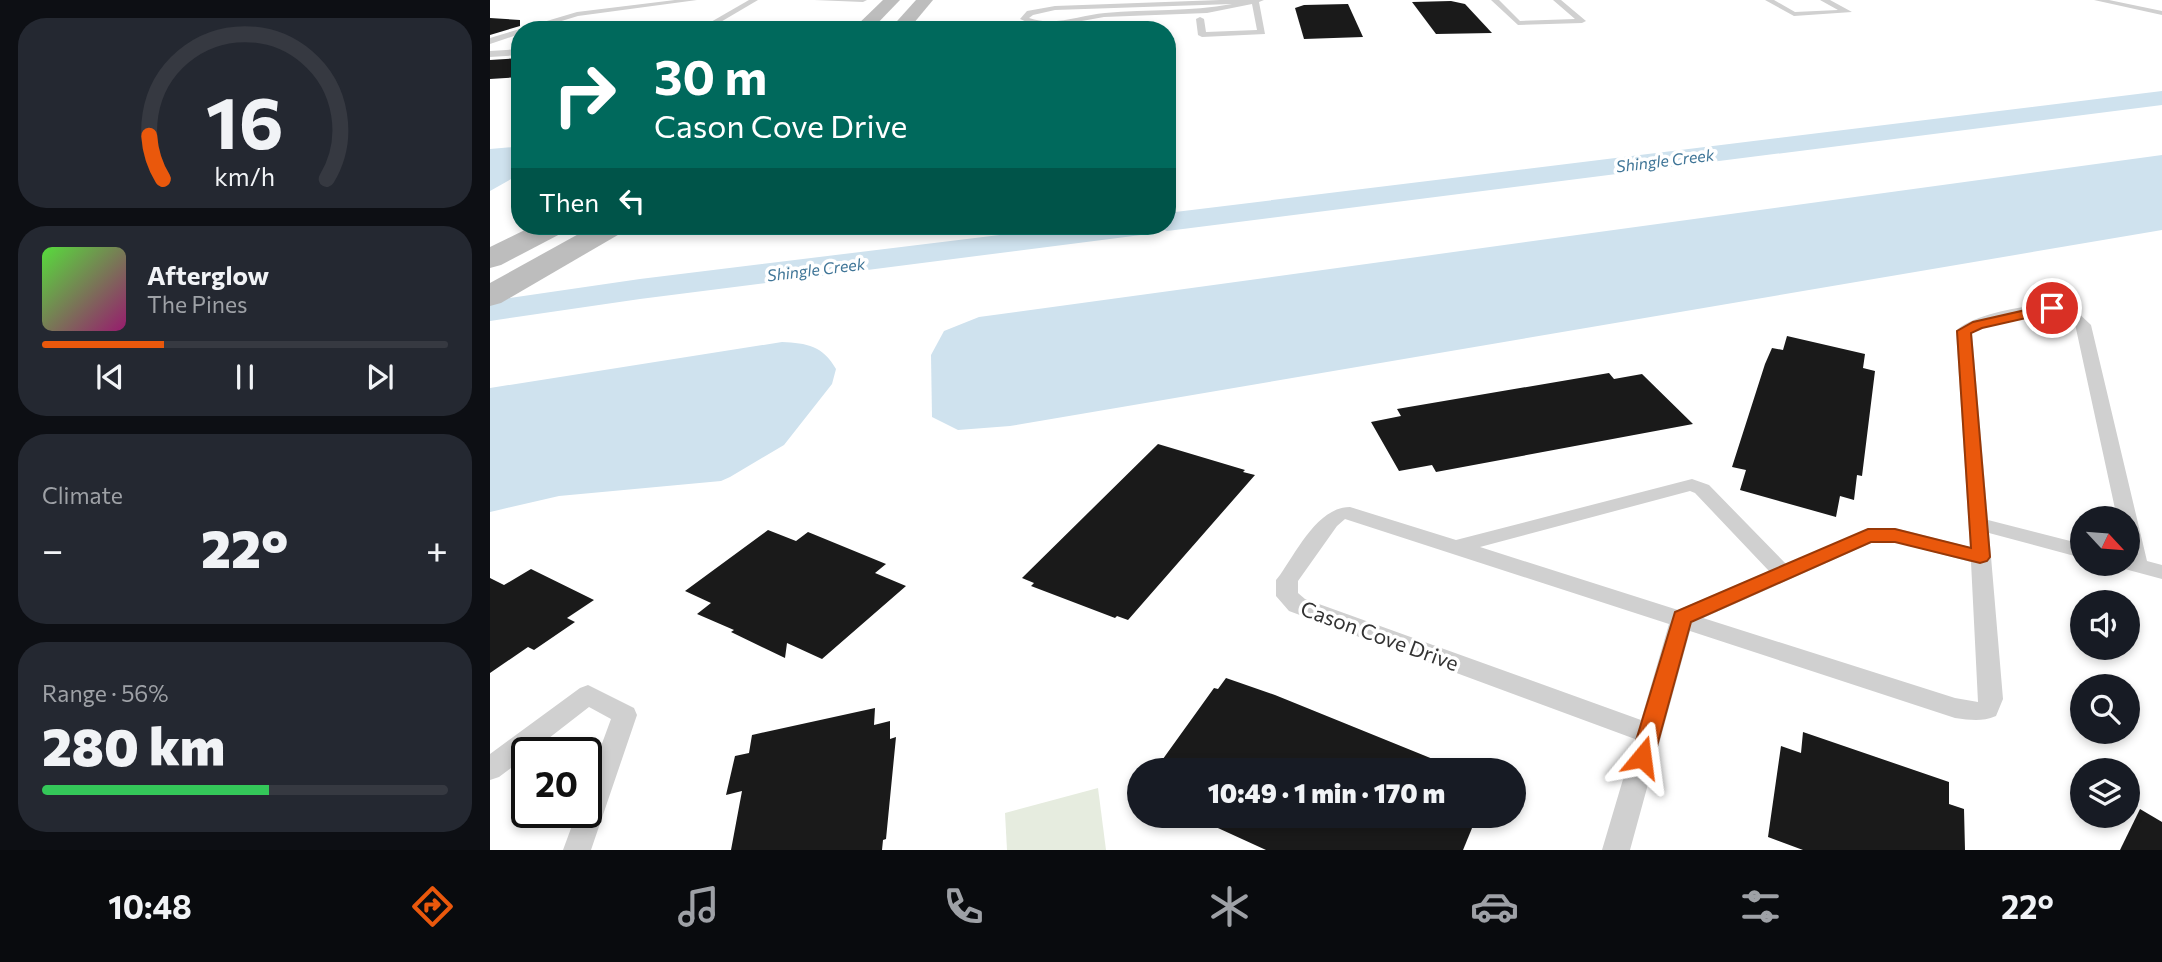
<!DOCTYPE html>
<meta charset="utf-8">
<style>
body{margin:0;font-family:Commissioner,sans-serif;background:#242831;color:#f1f3f6;height:100vh;display:flex;flex-direction:column;font-size:26px;white-space:nowrap}
*{box-sizing:border-box;margin:0}
p{font-size:23px;color:#9ea1a6}
.icon{flex:none;width:38px;height:38px;fill:none;stroke:currentColor;stroke-width:2;stroke-linecap:round;stroke-linejoin:round}
.map{position:relative;flex:1;overflow:hidden}
.details{display:flex;flex-direction:column;gap:18px;padding:18px;background:#0d0f14;width:490px}
.details>*{flex:none}
.guide{position:absolute;left:21px;top:21px;width:665px;height:214px;border-radius:28px;box-shadow:0 4px 10px #0003;background:#00695c;color:#fff;overflow:hidden}
.needle{width:46px;rotate:116deg}
.buttons{position:absolute;left:1580px;top:506px;display:grid;gap:14px}
.buttons a{display:grid;place-items:center;width:70px;height:70px;border-radius:50%;background:#171b24;box-shadow:0 4px 10px #0003;font-size:35px}
.speed{position:absolute;left:21px;top:737px;display:flex;gap:14px;font-size:35px;font-weight:700;text-align:center}
.speed>*{display:grid;place-content:center;width:91px;height:91px;border-radius:50%;background:#171b24;box-shadow:0 4px 10px #0003;line-height:1}
.speed .limit{border:4px solid #111;border-radius:10px;background:#fff;color:#111}
.pin{position:absolute;display:grid;place-items:center;width:60px;height:60px;color:#fff;margin:-30px;border:4px solid #fff;border-radius:50%;box-shadow:0 2px 7px #0007}
.me{position:absolute;width:77px;margin:-38px;rotate:16deg;stroke-linejoin:round;filter:drop-shadow(0 0 5px #0008)}
.turn{display:flex;align-items:center;gap:24px;height:147px;padding:0 28px;font-size:32px}
.turn .icon{width:91px;height:91px;stroke-width:2.5}
.turn b{display:block;font-size:49px;line-height:60px}
.then{display:flex;align-items:center;height:66px;padding:0 28px;background:#0003;gap:14px;font-size:26px}
.big{font-size:52px;font-weight:800;line-height:1.1}
.details .card{flex:1;display:flex;flex-direction:column;justify-content:center;gap:10px;min-width:0;padding:0 24px;border-radius:28px;background:#242831}
.details .dial{align-items:center;gap:0}
.dial svg{height:182px;overflow:visible;fill:none;stroke:#363941;stroke-width:7;stroke-linecap:round;text-anchor:middle}
.dial text{fill:#f1f3f6;stroke:none}
.song{display:flex;align-items:center;gap:21px}
.cover{width:84px;height:84px;border-radius:10px;background:linear-gradient(135deg,hsl(110 70% 55%),hsl(320 70% 35%))}
.played{height:7px;border-radius:4px;background:linear-gradient(90deg,#ea580c 30%,#363941 30%)}
.keys{display:flex;justify-content:space-around;direction:ltr}
.heat{display:flex;justify-content:space-between;align-items:center;font-size:38px;direction:ltr}
.charge{height:10px;border-radius:5px;background:linear-gradient(90deg,#34c759 56%,#363941 0)}
.trip{position:absolute;left:637px;top:758px;width:399px;height:70px;border-radius:35px;background:#171b24;box-shadow:0 4px 10px #0003;font-weight:800;line-height:70px;text-align:center}
.dock{display:flex;height:112px;justify-content:space-around;align-items:center;background:#090b0e;color:#9ea1a6}
.dock .icon{width:49px;height:49px}
.dock .active{color:#ea580c}
.dock b{font-size:32px;color:#f1f3f6}
main{display:flex;flex:1;min-height:0}
.map>svg:first-child{display:block}
.green{fill:#e6ecdf}
.water{fill:#cfe2ee}
.lines{fill:none;stroke-linecap:round;stroke-linejoin:round}
.canal{fill:#cfe2ee;fill-rule:evenodd}
.building{fill:#1a1a1a}
.lane{fill:#d0d0d0;fill-rule:evenodd}
.secondary{fill:#bdbdbd;fill-rule:evenodd}
.route{fill:#ea580c;stroke:#983908;stroke-width:2}
.labels{text-anchor:middle;dominant-baseline:central;stroke-width:7;stroke-linejoin:round;paint-order:stroke}
.far-water-label{font-size:16px;font-style:italic;fill:#3f7597;stroke:#fff}
.near-street-label{font-size:21px;fill:#333;stroke:#fff}
</style>
<main>
<section class="details">
<div class="card dial"><svg viewBox="0 0 100 80">
<path d="M14 69A42 42 0 1 1 86 69"/>
<path d="M14 69A42 42 0 0 1 8 50" stroke="#ea580c"/>
<text x="50" y="56" font-size="32" font-weight="700">16</text>
<text x="50" y="72" font-size="11">km/h</text>
</svg></div>
<div class="card">
<div class="song"><i class="cover"></i><div><b>Afterglow</b><p>The Pines</p></div></div>
<div class="played"></div>
<div class="keys"><svg class="icon" aria-label="previous" viewBox="0 0 24 24"><path d="M18 5L8 12l10 7zM5 5v14"/></svg><svg class="icon" aria-label="pause" viewBox="0 0 24 24"><path d="M8 5v14M16 5v14"/></svg><svg class="icon" aria-label="next" viewBox="0 0 24 24"><path d="M6 5l10 7-10 7zM19 5v14"/></svg></div>
</div>
<div class="card"><p>Climate</p>
<div class="heat"><a>−</a><b class="big">22°</b><a>+</a></div>
</div>
<div class="card"><p>Range · 56%</p><b class="big">280 km</b><div class="charge"></div></div>
</section>
<div class="map">
<svg width="1672" height="850" viewBox="0 0 1672 850">
<rect width="100%" height="100%" fill="#fff"/>
<polygon class="green" points="608,788 616,850 517,850 515,813"/>
<g class="water">
<polygon points="24,147 30,149 30,174 0,191 0,149"/>
<polygon points="1672,155 1672,230 520,426 468,430 442,417 441,355 454,331 489,317"/>
<path d="M292,342C317,343 333,346 346,369L342,384L294,445L240,477L231,481L69,496L0,512V388Z"/>
</g>
<g class="lines">
<polygon class="canal" points="1672,91 1672,105 677,231 665,226 661,232 651,235 150,299 0,321 0,301 150,279 582,226 677,226 677,213"/>
</g>
<g class="building">
<polygon points="961,1 975,4 1002,33 946,34 922,2"/>
<polygon points="858,4 873,37 814,39 805,8 814,5"/>
<polygon points="0,18 30,20 30,26 0,35"/>
<polygon points="30,58 30,77 0,79 0,60"/>
<polygon points="1297,336 1375,354 1373,368 1385,371 1372,476 1367,475 1364,500 1350,496 1346,517 1250,490 1256,470 1242,467 1275,364 1282,348 1293,350"/>
<polygon points="1119,373 1124,379 1152,374 1203,424 946,472 942,465 909,471 881,422 911,416 907,409"/>
<polygon points="668,444 755,470 753,472 765,475 638,620 627,616 625,618 541,586 544,583 532,578"/>
<polygon points="278,530 306,541 318,532 396,564 385,573 416,586 332,659 297,643 295,658 241,632 244,630 207,614 221,603 195,591"/>
<polygon points="41,569 104,600 77,618 85,622 44,650 38,647 0,673 0,578 14,585"/>
<polygon points="736,678 785,695 970,770 665,770 724,688 728,689"/>
<polygon points="385,708 384,725 400,721 400,739 406,737 396,839 393,840 392,850 241,850 252,791 236,795 245,756 259,753 262,735"/>
<polygon points="1313,732 1459,782 1459,804 1474,809 1475,850 1313,850 1278,837 1291,746 1311,753"/>
<polygon points="1650,809 1672,822 1672,850 1630,850"/>
<polygon points="707,816 987,816 973,850 776,850 706,818"/>
</g>
<g class="lines">
<g class="lane">
<polygon points="185,0 207,0 88,16 42,30 30,30 30,34 0,44 0,38 87,12"/>
<polygon points="259,0 268,0 217,30 207,30"/>
<polygon points="324,0 377,0 373,2"/>
<path d="M730,0H774L769,2L775,34L712,37L708,35L706,19L710,17L714,19L716,32L767,30L762,4L717,13L614,17L564,26L544,25L530,19L537,11L565,6ZM742,4C700,12 658,9 615,13C590,15 565,27 539,18L543,15L565,10Z"/>
<polygon points="1001,0 1009,0 1030,21 1085,19 1063,0 1071,0 1096,21 1092,23 1028,25"/>
<polygon points="1275,0 1284,0 1305,12 1348,10 1330,0 1340,0 1362,12 1304,16"/>
<polygon points="1604,0 1619,0 1672,11 1672,15"/>
<polygon points="30,49 30,55 0,57 0,51"/>
<path d="M1565,304L1584,309L1601,325L1657,561L1672,565V579L1631,568L1628,564H1638V518H1627L1585,324C1579,319 1573,314 1565,312C1545,310 1500,323 1482,333L1498,520L1592,544V558L1499,533L1513,699L1506,716C1491,722 1481,720 1465,718L1200,631L1140,850H1112L1145,739L799,611L786,596V580L790,575C807,551 828,507 860,507L966,540L1202,479L1219,485L1296,564L1378,529L1405,528L1480,547L1466,331C1482,314 1542,304 1565,304ZM1200,491L1205,493L1279,571L1188,610L990,547ZM855,519L1179,624L1151,720L815,599L808,593V581L847,526ZM1405,542L1481,562L1488,702L1465,698L1213,618L1381,543Z"/>
<polygon points="98,685 144,708 147,715 101,850 73,850 87,812 96,812 96,787 121,719 99,707 41,752 37,752 37,756 9,777 0,780 0,754 90,688"/>
</g>
<g class="secondary">
<polygon points="393,0 410,0 381,30 362,30"/>
<polygon points="426,0 443,0 418,30 399,30"/>
<polygon points="43,226 78,226 74,232 11,265 0,268 0,247"/>
<polygon points="103,226 137,226 133,232 11,303 0,306 0,283"/>
</g>
</g>
<polygon class="route" points="1562,304 1569,308 1567,311 1492,328 1481,333 1500,557 1497,561 1490,563 1405,542 1381,542 1201,622 1164,757 1161,764 1152,767 1144,764 1141,757 1185,612 1378,529 1405,529 1481,548 1467,331 1483,322"/>
<g class="labels">
<g class="far-water-label">
<text transform="translate(1175 160) rotate(-7)">Shingle Creek</text>
<text transform="translate(326 269) rotate(-7)">Shingle Creek</text>
</g>
<g class="near-street-label">
<text transform="translate(890 635) rotate(20)">Cason Cove Drive</text>
</g>
</g>
</svg>
<div class="buttons">
<a><svg class="needle" viewBox="-14 -14 28 28"><path d="M0-13l5 13h-10z" fill="#e53935"/><path d="M0 13l5-13h-10z" fill="#9ea1a6"/></svg></a>
<a><svg class="icon" aria-label="sound" viewBox="0 0 24 24"><path d="M4 9h4l5-4v14l-5-4H4zM17 9q2 3 0 6"/></svg></a>
<a><svg class="icon" aria-label="search" viewBox="0 0 24 24"><circle cx="10" cy="10" r="6"/><path d="M15 15l6 6"/></svg></a>
<a><svg class="icon" aria-label="layers" viewBox="0 0 24 24"><path d="M12 4l9 5-9 5-9-5zM3 14l9 5 9-5"/></svg></a>
</div>
<div class="speed"><div class="limit">20</div></div>
<div class="pin" style="left:1562px;top:308px;background:#d93025"><svg class="icon" aria-label="arrive" viewBox="0 0 24 24"><path d="M6 21V4h12l-3 4 3 4H6"/></svg></div>
<svg class="me" style="left:1152px;top:757px" viewBox="-20 -20 40 40"><path d="M0-17L14 15 0 8-14 15z" fill="#ea580c" stroke="#fff" stroke-width="4"/></svg>
<div class="trip">10:49 · 1 min · 170 m</div>
<div class="guide">
<div class="turn"><svg class="icon" aria-label="right" viewBox="0 0 24 24"><path d="M7 20v-9h11M14 6l5 5-5 5"/></svg><div><b>30 m</b>Cason Cove Drive</div></div>
<div class="then">Then<svg class="icon" aria-label="left" viewBox="0 0 24 24"><path d="M17 20v-9H6M10 6l-5 5 5 5"/></svg></div>
</div>
</div>
</main>
<nav class="dock">
<b>10:48</b>
<svg class="icon active" aria-label="directions" viewBox="0 0 24 24"><path d="M12 3l9 9-9 9-9-9zM9 14v-3h6M13 9l2 2-2 2"/></svg>
<svg class="icon" aria-label="music" viewBox="0 0 24 24"><path d="M9 18V5l10-2v13"/><circle cx="6" cy="18" r="3"/><circle cx="16" cy="16" r="3"/></svg>
<svg class="icon" aria-label="phone" viewBox="0 0 24 24"><path d="M5 4h4l2 5-3 2q2 4 5 5l2-3 5 2v4C11 20 4 13 5 4z"/></svg>
<svg class="icon" aria-label="climate" viewBox="0 0 24 24"><path d="M12 3v18M4 7l16 10M4 17L20 7"/></svg>
<svg class="icon" aria-label="car" viewBox="0 0 24 24"><path d="M5 17H2v-5l4-1 3-4h7l3 4 3 1v5h-3M9 17h6M6 11h13"/><circle cx="7" cy="17" r="2"/><circle cx="17" cy="17" r="2"/></svg>
<svg class="icon" aria-label="filters" viewBox="0 0 24 24"><path d="M4 7h16M4 17h16"/><circle cx="9" cy="7" r="2"/><circle cx="15" cy="17" r="2"/></svg>
<b>22°</b>
</nav>
